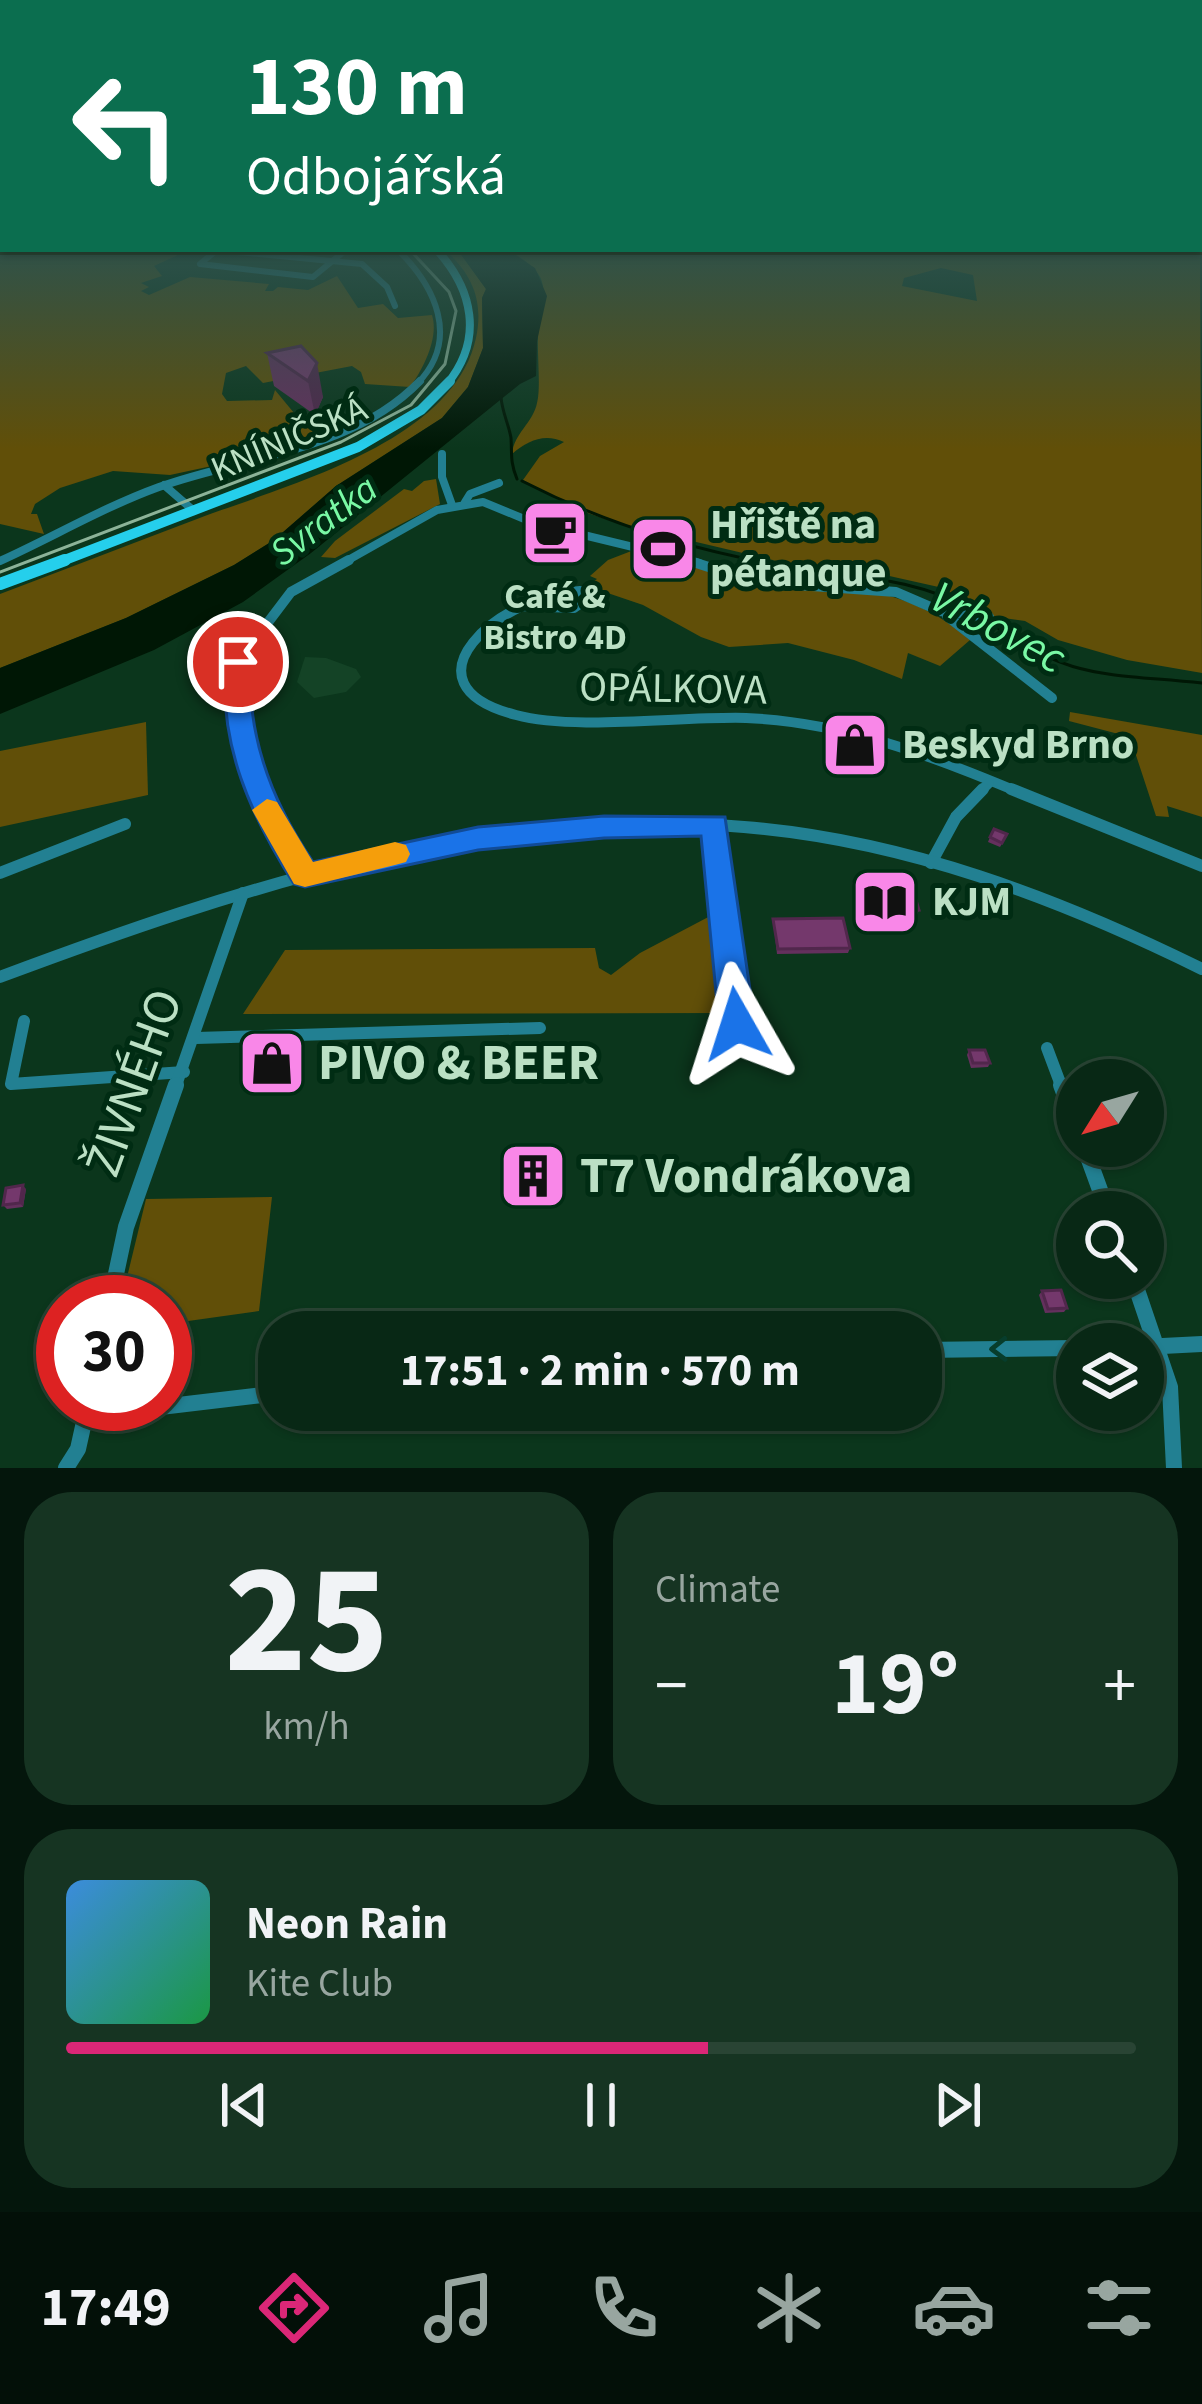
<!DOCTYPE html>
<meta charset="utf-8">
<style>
body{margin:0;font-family:"Source Sans 3",sans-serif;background:#163422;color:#f1f3f6;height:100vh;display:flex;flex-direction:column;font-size:45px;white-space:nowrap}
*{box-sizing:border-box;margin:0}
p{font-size:39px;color:#98a6a0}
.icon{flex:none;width:66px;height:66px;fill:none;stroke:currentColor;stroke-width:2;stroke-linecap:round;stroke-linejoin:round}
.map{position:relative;height:1468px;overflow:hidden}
.sheet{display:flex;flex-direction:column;gap:24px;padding:24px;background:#04160c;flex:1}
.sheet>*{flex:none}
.banner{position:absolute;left:0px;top:0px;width:1203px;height:252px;box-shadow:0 3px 9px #0004,0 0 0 3px #294434;background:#0b6e4f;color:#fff;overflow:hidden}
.needle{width:78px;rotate:233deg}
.fabs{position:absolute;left:1056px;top:1059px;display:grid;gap:24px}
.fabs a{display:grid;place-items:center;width:108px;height:108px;border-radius:50%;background:#082815;box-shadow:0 3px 9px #0004,0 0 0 3px #294434;font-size:60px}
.speed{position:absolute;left:36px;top:1275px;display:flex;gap:24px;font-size:60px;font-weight:700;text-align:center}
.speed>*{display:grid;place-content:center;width:156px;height:156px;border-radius:50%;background:#082815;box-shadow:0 3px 9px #0004,0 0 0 3px #294434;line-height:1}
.speed .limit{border:18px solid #d22;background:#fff;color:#111}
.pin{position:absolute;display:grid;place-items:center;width:102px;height:102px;color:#fff;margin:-51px;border:6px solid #fff;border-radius:50%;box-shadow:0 3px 12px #0007}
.me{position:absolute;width:132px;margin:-66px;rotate:354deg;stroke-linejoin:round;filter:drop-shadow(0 0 9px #0008)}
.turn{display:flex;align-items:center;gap:42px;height:252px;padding:0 48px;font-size:54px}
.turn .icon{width:156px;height:156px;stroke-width:2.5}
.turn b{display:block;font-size:84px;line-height:102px}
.big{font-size:90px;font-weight:700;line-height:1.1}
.sheet .tile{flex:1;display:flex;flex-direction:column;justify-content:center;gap:18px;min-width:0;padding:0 42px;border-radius:48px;background:#163422}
.sheet .dial{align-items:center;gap:0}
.dial b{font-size:156px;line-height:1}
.song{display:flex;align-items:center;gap:36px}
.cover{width:144px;height:144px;border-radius:18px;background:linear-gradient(135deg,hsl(210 70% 55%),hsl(140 70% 35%))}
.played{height:12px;border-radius:6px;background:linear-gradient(90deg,#db2777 60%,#294434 60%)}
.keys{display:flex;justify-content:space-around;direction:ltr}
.heat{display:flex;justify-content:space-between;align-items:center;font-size:66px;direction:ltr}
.sheet .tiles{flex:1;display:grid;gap:24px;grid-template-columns:1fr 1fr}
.tile:last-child{grid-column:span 2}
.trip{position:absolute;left:258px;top:1311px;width:684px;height:120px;border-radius:48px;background:#082815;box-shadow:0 3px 9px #0004,0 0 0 3px #294434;font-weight:700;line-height:120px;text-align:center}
.dock{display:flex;height:192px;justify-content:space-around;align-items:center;background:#031008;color:#98a6a0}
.dock .icon{width:84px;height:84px}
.dock .active{color:#db2777}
.dock b{font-size:54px;color:#f1f3f6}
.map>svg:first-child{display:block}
.built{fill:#144326}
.green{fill:#614f08;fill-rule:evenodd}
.water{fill:#001705}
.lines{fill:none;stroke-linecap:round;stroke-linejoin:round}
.stream{stroke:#001705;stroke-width:3}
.minor-far4{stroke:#228092;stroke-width:6}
.minor-far3{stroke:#228092;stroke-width:8}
.minor-far2{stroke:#228092;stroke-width:10}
.minor-far1{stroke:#228092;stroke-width:12}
.minor{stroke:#228092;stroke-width:16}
.major-far2{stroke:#25cfec;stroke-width:8}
.major-far1{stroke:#25cfec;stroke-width:10}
.major{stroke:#25cfec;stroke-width:12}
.tram{stroke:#8cb398;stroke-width:3}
.wall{fill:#64305d}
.shaded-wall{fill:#51274c}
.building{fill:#74386c;stroke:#51274c;stroke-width:3}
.oneway{stroke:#073d2c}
.route{fill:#1a73e8;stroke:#114b97;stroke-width:3}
.slow{fill:#f59e0b}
.labels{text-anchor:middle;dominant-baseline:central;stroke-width:10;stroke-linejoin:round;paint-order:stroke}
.far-street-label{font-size:36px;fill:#bbe0c4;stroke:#002c13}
.far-poi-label{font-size:36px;font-weight:bold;fill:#bbe0c4;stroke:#002c13}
.far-water-label{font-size:39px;font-style:italic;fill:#79f9a5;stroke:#002c13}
.poi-label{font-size:42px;font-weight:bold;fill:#bbe0c4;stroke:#002c13;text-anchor:start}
.street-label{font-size:42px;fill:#bbe0c4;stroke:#002c13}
.water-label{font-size:45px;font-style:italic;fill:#79f9a5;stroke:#002c13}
.near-poi-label{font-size:51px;font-weight:bold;fill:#bbe0c4;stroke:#002c13;text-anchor:start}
.near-street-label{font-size:51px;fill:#bbe0c4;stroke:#002c13}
</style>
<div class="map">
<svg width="1202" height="1468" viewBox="0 0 1202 1468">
<rect width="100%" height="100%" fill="#0b361c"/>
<polygon class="built" points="305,657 326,658 356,669 361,677 346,692 314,698 297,682"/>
<g class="green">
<path d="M1200,244L1202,673L1127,660L1058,640L1025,621L989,616L943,588L876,573L807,568L620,524L576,509L523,480L540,456L564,442C545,433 528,440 512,454C514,433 533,423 537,403C541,389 537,352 538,337C540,290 560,279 506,249H1200ZM941,268L973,275L977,301L902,286L904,278Z"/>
<path d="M0,248L191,249L154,266L162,276L141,283L149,287L141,291L149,295L190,277L269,284L265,291H273L278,287L308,290L337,276L358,308L383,304L398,318L432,315C439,337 424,368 410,387L365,384L361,372L352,366L263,383L246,366L226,373L222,394L227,401L272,400L275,390L299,419L336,430L235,461L170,475L113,471L60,488L35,504L31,514H37L44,534L0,524Z"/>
<path d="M444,249H457L486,289L482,298L483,348L468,387L442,418L336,486L274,540L234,565L126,618L0,668V594C66,569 131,544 197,519C286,485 453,443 476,338C484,300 472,274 444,249Z"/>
<polygon points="436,479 440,504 335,558 321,557 335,541 404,489 412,491 424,481"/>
<path d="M634,550C664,557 694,567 724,574C818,595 890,570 970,640L940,666L908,653L902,679L854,660L788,643L729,647L701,637L643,605L587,586L597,579L590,576L608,560Z"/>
<polygon points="1070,712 1202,735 1202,817 1167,806 1169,817 1156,816 1130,737 1069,721"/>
<polygon points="146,722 148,795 0,827 0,751"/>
<polygon points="714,914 725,1013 243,1014 285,950 595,948 599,968 611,975 640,953"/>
<polygon points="272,1197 259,1311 174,1323 165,1373 165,1302 121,1302 146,1199"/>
</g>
<polygon class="water" points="457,249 506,249 535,268 547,296 537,341 536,376 520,384 311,553 243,602 154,650 0,714 0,668 126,618 234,565 274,540 336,486 442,418 468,387 483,348 482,298 486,289"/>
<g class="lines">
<g class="stream">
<path d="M501,397C502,412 509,425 511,438C512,454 510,462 517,479"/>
<path d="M522,481C600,521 682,547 768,563C838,577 911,574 974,611"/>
<path d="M987,620C1067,681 1108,673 1202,683"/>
</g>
<g class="minor-far4">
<polyline points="218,249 200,264 313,277 347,249"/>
<path d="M397,249C435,286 461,339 417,384"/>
<polyline points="217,250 362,264 387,287 395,306"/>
</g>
<g class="minor-far3">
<polyline points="442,454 442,477 452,505"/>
<polyline points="164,485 194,511"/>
<polyline points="465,502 470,494 499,483"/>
<path d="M0,561C53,537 104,507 159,487C248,455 351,452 420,381"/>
<polyline points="343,563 437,510 483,502 534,523 699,563"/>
</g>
<g class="minor-far2">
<polyline points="687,560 755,582 896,592 940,611 989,617"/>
<path d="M522,606L574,608L588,598L580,591C501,594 395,684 516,715C575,731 681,716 746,718C843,722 930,755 1018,792"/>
<polyline points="947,616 1052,698"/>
<polyline points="261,792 242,745 235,705 238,662 291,592 349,560"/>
<polyline points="980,792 989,783"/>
</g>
<g class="minor-far1">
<polyline points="260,789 278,834 305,875"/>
<polyline points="1011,789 1202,866"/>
<polyline points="715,825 737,1024"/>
<polyline points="931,863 956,817 983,789"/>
<polyline points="0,873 125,824"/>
<path d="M0,977C238,888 486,806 744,827C905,840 1058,898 1202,969"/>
<polyline points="24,1021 11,1084 184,1072"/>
<polyline points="196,1038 540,1028"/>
<polyline points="1047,1048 1062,1088"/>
<polyline points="175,1088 243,893"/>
</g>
<g class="minor">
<polyline points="1061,1085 1077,1128"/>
<polyline points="1084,1146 1108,1212"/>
<polyline points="1133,1278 1170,1387 1174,1468"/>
<polyline points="110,1302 126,1227 176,1085"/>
<polyline points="1143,1347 1202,1344"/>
<polyline points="921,1350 1077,1348"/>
<polyline points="85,1416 279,1393"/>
<polyline points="66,1468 78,1449 88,1404"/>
</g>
<path class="major-far2" d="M436,249C473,289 484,339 447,384"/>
<polyline class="major-far1" points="57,563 358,447 421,410 450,381"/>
<polyline class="major" points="0,584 65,560"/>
<polyline class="tram" points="0,572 341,442 411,405 445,364 456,311 449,292 409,249"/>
</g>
<g class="wall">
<polygon points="301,346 323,397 315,415 274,386 267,353"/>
<polygon points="990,837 1005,839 1000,847 988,842"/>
<polygon points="854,884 919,910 917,915 859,916 853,889"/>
<polygon points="773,919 850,948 848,953 777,954"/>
<polygon points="969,1050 990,1063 988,1067 971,1068 967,1055"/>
<polygon points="541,1162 542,1182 524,1185 523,1166"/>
<polygon points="26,1189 23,1207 7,1209 3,1205"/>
<polygon points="1042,1291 1067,1308 1064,1312 1045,1313 1039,1295"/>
</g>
<g class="shaded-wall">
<polygon points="317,363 323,397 315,415 308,381"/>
<polygon points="23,1185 26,1189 23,1207 20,1203"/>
</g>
<g class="building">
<polygon points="301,346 317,363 308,381 267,353"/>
<polygon points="994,829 1007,834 1002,843 990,837"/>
<polygon points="911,883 919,910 860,911 854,884"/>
<polygon points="843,918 850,948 778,949 773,919"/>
<polygon points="969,1050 985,1050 990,1063 973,1063"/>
<polygon points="541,1162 542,1178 523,1181 523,1166"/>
<polygon points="23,1185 20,1203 3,1205 6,1188"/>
<polygon points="1061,1290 1067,1308 1048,1309 1042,1291"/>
</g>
<defs><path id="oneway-chevron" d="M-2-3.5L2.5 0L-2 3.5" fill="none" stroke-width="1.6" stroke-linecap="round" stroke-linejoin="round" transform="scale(3)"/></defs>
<use class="oneway" href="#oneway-chevron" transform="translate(999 1349) rotate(179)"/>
<linearGradient id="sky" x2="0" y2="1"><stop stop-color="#061e0f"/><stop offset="0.54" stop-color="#2e524b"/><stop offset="1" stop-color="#2e524b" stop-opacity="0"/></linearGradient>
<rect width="1202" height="449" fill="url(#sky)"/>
<path class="route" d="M238,655L251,662C246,735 272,802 313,862L478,827L604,816L725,817L755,1024L750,1035L737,1039L725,1035L719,1024L701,836L604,838L478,850L305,887L294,884C251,816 218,744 226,662Z"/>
<polygon class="slow" points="267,799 277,802 313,862 395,842 406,845 410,854 406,862 395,865 305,887 294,884 252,810"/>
<defs>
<g id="cafe-square" transform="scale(3.45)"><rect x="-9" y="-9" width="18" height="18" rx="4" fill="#f987e8" stroke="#002c13"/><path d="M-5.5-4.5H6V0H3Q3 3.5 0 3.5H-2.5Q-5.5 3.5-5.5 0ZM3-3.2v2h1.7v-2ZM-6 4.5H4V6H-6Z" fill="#111"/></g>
<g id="stadium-square" transform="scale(3.45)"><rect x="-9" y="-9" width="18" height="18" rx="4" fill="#f987e8" stroke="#002c13"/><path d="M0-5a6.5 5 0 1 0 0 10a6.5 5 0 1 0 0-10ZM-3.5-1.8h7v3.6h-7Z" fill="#111"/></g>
<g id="shop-square" transform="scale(3.45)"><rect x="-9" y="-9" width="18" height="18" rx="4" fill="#f987e8" stroke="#002c13"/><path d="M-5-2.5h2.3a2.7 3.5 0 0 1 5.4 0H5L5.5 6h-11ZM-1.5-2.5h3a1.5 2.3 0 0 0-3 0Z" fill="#111"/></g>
<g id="library-square" transform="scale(3.45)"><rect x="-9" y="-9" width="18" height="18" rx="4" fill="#f987e8" stroke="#002c13"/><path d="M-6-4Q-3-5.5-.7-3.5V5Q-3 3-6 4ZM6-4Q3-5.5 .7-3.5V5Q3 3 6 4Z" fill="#111"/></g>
<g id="building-square" transform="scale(3.45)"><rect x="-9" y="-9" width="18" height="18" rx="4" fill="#f987e8" stroke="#002c13"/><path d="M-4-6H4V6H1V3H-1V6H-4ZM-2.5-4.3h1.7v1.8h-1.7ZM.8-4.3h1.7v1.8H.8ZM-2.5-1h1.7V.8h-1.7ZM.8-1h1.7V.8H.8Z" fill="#111"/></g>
</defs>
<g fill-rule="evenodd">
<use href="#cafe-square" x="555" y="533"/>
<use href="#stadium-square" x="663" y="549"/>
<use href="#shop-square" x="855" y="745"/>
<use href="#library-square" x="885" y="902"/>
<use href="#shop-square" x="272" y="1063"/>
<use href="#building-square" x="533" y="1176"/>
</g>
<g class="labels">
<g class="far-street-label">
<text transform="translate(289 439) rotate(-23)">KNÍNIČSKÁ</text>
</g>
<g class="far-poi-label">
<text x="555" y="596">Café &amp;<tspan x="555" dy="41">Bistro 4D</tspan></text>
</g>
<g class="far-water-label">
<text transform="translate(324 521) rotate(-37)">Svratka</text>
</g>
<g class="poi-label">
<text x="710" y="525">Hřiště na<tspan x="710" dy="48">pétanque</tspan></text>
<text x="902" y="745">Beskyd Brno</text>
<text x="932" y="902">KJM</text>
</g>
<g class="street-label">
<text transform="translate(673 689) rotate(1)">OPÁLKOVA</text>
</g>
<g class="water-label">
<text transform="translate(998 628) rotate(28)">Vrbovec</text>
</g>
<g class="near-poi-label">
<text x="318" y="1063">PIVO &amp; BEER</text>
<text x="580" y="1176">T7 Vondrákova</text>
</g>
<g class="near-street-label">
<text transform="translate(134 1083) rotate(-70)">ŽIVNÉHO</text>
</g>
</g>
</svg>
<div class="fabs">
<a><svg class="needle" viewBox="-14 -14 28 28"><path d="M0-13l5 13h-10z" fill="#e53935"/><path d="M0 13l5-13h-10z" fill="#98a6a0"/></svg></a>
<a><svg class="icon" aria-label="search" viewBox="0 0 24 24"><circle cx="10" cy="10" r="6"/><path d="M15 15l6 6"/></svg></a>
<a><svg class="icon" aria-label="layers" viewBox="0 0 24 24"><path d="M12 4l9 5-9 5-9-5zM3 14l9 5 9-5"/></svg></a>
</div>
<div class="speed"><div class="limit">30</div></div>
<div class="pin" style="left:238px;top:662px;background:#d93025"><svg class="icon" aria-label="arrive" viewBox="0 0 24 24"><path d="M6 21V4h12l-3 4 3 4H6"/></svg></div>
<svg class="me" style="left:737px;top:1024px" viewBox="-20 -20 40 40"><path d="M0-17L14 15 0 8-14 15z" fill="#1a73e8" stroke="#fff" stroke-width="4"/></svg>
<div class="trip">17:51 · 2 min · 570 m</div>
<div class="banner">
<div class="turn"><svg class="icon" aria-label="left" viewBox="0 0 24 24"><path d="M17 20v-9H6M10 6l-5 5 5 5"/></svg><div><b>130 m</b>Odbojářská</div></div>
</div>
</div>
<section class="sheet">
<div class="tiles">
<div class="tile dial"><b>25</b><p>km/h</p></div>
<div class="tile"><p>Climate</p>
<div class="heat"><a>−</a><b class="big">19°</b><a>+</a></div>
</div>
<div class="tile">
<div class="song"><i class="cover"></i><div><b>Neon Rain</b><p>Kite Club</p></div></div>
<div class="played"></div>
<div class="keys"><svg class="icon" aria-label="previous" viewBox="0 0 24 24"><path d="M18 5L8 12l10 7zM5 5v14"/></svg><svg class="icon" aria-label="pause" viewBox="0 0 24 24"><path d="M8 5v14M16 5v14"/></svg><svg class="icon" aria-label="next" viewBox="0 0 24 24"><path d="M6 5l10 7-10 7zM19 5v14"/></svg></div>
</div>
</div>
</section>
<nav class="dock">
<b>17:49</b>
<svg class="icon active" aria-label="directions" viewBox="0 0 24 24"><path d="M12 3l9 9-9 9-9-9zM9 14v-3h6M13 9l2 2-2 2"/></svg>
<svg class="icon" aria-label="music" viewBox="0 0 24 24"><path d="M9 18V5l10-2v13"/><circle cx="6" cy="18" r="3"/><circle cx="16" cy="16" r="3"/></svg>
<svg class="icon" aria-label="phone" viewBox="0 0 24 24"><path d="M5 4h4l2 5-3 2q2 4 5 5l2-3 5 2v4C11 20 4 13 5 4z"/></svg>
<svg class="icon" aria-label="climate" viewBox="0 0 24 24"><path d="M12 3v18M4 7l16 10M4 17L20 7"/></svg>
<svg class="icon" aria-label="car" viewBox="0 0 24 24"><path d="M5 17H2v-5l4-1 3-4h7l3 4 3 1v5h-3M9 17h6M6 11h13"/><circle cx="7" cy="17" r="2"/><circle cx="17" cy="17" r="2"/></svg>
<svg class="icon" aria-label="filters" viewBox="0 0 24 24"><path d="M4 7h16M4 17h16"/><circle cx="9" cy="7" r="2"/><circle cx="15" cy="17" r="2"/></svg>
</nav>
